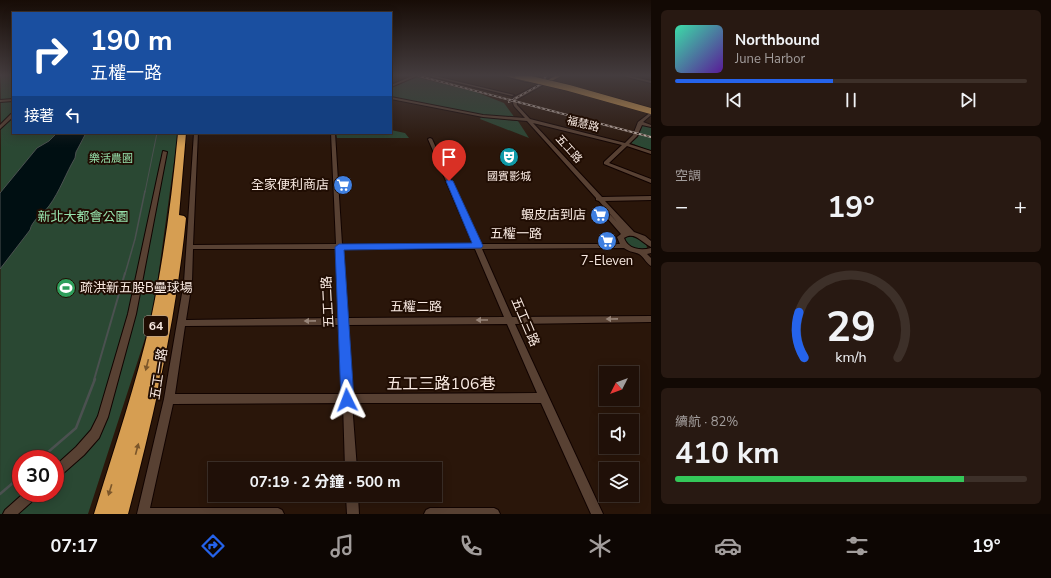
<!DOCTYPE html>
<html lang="zh-TW">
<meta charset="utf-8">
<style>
body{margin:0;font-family:"Nunito Sans","Noto Sans TC",sans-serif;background:#281912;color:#f1f3f6;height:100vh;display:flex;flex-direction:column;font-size:15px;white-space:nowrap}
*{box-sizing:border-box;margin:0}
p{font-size:13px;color:#a29d9c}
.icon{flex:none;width:22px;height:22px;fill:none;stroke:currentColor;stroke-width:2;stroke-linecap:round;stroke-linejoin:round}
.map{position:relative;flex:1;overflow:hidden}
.drawer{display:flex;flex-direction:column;gap:10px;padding:10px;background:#120904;width:400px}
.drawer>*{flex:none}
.guide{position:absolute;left:12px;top:12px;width:380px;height:122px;border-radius:0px;box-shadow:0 2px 10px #0003,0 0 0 1px #3d3029;background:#1a4fa0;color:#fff;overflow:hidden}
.needle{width:26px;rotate:228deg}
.fabs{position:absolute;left:599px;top:366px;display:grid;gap:8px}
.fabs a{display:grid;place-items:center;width:40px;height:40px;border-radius:0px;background:#201008;box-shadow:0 2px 10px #0003,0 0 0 1px #3d3029;font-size:20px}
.speed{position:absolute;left:12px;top:450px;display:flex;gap:8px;font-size:20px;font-weight:700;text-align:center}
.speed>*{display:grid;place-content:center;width:52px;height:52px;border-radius:50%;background:#201008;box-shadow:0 2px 10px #0003,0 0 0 1px #3d3029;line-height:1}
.speed .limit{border:6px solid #d22;background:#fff;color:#111}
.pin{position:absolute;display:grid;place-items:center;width:34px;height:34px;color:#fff;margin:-41px -17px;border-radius:50% 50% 50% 0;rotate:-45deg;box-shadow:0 0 4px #0007}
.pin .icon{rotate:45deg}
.me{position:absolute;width:44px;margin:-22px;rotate:357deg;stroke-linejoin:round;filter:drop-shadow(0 0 3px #0008)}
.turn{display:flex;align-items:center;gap:14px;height:84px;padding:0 12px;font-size:18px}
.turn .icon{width:52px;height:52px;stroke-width:2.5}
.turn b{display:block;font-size:28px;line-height:34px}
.then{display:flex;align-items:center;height:38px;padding:0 12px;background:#0003;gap:8px;font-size:15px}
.big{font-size:30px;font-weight:700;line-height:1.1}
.drawer .widget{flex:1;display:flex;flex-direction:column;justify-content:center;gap:6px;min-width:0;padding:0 14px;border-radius:6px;background:#281912}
.drawer .dial{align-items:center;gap:0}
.dial svg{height:104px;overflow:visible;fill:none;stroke:#3d3029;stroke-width:7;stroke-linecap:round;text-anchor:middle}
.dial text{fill:#f1f3f6;stroke:none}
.song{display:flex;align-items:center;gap:12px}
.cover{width:48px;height:48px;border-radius:6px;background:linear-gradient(135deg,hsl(160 70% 55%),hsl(270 70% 35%))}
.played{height:4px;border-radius:2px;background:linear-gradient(90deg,#2563eb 45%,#3d3029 45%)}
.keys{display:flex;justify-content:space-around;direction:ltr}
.heat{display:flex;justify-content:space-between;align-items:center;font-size:22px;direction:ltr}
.charge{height:6px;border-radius:3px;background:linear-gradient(90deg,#34c759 82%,#3d3029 0)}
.trip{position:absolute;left:208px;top:462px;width:234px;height:40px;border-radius:0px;background:#201008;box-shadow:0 2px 10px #0003,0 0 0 1px #3d3029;font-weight:700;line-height:40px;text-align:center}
.tab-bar{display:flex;height:64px;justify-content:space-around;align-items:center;background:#0d0603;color:#a29d9c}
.tab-bar .icon{width:28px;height:28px}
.tab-bar .on{color:#2563eb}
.tab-bar b{font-size:18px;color:#f1f3f6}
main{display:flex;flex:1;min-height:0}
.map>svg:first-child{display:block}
.green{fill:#2a4833;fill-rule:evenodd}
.water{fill:#000f12;stroke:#4b5150}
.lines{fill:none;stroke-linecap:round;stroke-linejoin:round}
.stream-far3{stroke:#4b5150;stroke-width:1}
.stream-far2{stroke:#4b5150;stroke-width:1.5}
.stream-far1{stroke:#4b5150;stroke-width:2}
.stream{stroke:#4b5150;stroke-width:2.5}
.minor-casing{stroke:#110300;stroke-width:2}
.major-casing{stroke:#110300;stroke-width:2}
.highway-casing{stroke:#110300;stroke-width:2}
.minor{fill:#584133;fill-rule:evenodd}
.major{fill:#a47946;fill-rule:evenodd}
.highway{fill:#d69e52;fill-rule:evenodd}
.rail-casing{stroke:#c7b6ad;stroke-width:2}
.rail{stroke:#200d03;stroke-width:1;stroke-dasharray:2.5;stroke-linecap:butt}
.highway-bridge-casing{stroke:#110300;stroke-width:7;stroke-linecap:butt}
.highway-bridge{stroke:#d69e52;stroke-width:6}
.oneway{fill:#988579}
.oneway2{fill:#7b562a}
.route{fill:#2563eb;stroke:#184099}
.labels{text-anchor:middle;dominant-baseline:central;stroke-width:4;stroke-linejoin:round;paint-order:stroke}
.far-street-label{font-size:11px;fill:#f9eae2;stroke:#200d03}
.far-park-label{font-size:11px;fill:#96e2ac;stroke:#200d03}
.far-poi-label{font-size:11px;fill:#f9eae2;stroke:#200d03}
.shield{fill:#200d03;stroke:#b8a89f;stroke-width:1}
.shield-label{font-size:12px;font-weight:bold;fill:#f9eae2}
.poi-label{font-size:13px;fill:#f9eae2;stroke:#200d03;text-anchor:end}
.park-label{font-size:13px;fill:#96e2ac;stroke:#200d03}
.street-label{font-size:13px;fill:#f9eae2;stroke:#200d03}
.near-street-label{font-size:16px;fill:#f9eae2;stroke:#200d03}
</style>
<main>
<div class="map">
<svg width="651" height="514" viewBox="0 0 651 514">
<rect width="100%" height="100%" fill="#2a160a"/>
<g class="green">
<path d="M1,76H13V133H178L153,314L88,514H0ZM21,459H55V493H21Z"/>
<polygon points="416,77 476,92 504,103 515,118 481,115 391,97 391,88"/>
<polygon points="481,117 518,121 529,138 480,119"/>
<polygon points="644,125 651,127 651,151 631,143 638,137 642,126"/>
<polygon points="391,130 405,133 409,138 337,138 336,133 391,133"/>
<path d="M628,236L638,238L646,243L647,248C637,251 630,247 624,240Z"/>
</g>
<path class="water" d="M57,133H86L76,152L75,158C66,173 60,191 49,206C43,214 32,220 30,230L0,269V193L37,148L49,141Z"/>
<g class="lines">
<polyline class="stream-far3" points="145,192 157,133"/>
<polyline class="stream-far2" points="125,274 135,239 145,191"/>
<polyline class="stream-far1" points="94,380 125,273"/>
<g class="stream">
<polyline points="40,459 76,428 95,379"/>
<polyline points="0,494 21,476"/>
</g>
<g class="minor-casing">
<g id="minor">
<polygon points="412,76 417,76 391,87 391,85"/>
<polygon points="428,76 435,76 514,95 512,96"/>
<polygon points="623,76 630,76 651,81 651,83"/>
<path d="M542,83L544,84L543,85L516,100L517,105L530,119L625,143L633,135L638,122L651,112V115L643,122L651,125V127L642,125L637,136L629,144L651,151V154L627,146L609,163L651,179V183L604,164V162L622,145L533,123L602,197L651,196V200L605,201L634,232L645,236L651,241V247C642,243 635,231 624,238C628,249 640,251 651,248V253L647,254L651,258V266C646,263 644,257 639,254C635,252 629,252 624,248L482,249L512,317L651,316V322L515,324L603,514H591L541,403H352L357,469H345L343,403L173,404L150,508H278L282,510L284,514H137L164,399L184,282L194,133H198L193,245L336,244L331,133H335L342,244H473L428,139L430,138L432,139L480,244H620L617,237L621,234L601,211L600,210L601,209H605L617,222L599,201L596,200V198L527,121L483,117L391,99V97L483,115L525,118L514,106L512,100L514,97ZM193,249H336L339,318L186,320L192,282ZM343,249H475L504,317L347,318ZM507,324L537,393L352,394L347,325ZM339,325L342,394H175L185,326Z"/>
<polygon points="13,99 13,101 0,102 0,100"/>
<polygon points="11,114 13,114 13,117 0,129 0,125"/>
<polygon points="163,151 167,152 136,314 108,417 99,438 84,455 59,477 55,479 55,466 76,447 91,430 98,416 128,314"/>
<polygon points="24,493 39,493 37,497 18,514 3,514 5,510"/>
<polygon points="346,495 358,495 359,514 347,514"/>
<polygon points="430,508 494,508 498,510 500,514 424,514 426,510"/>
</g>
</g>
<g class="major-casing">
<g id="major">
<polygon points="505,76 513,76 529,81 527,82"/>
<polygon points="555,76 561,76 544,85 540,84"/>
</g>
</g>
<g class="highway-casing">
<path id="highway" d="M178,133H186L179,215L184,216L186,218C176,319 154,416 128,514H94C114,449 136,385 151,319C164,257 172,196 178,133Z"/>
</g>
<use href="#minor" class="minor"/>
<use href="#major" class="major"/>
<use href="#highway" class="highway"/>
<g class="rail-casing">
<g id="rail">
<polyline points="419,76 651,137"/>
<polyline points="509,102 541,84 546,76"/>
</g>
</g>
<use href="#rail" class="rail"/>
<g class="highway-bridge-casing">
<polyline id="highway-bridge" points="518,76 569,88 651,111"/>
</g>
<use href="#highway-bridge" class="highway-bridge"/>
</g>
<defs><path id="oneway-solid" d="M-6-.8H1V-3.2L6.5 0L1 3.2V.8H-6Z"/></defs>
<g class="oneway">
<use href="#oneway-solid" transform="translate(612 319) rotate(179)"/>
<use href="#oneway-solid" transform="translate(482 320) rotate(180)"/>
<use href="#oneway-solid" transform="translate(310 321) rotate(179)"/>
</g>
<g class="oneway2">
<use href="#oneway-solid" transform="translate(147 365) rotate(104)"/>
<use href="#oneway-solid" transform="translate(137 449) rotate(-75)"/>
<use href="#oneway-solid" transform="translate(110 490) rotate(107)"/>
</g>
<linearGradient id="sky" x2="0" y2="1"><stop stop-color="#170c06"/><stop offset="0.51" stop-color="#443c3e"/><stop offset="1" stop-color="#443c3e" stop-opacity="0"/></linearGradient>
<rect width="651" height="148" fill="url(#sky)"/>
<polygon class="route" points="449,179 453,181 483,246 481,248 344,250 354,400 352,404 347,406 343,404 341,400 335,247 339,244 472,243 446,181"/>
<defs>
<g id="theatre-disc" transform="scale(1)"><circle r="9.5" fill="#0f9aa8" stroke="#200d03"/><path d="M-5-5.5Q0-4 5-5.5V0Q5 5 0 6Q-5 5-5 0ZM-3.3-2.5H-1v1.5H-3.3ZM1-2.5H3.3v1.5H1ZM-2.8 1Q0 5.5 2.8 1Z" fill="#fff"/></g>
<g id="supermarket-disc" transform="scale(1)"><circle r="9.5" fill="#3f7fe0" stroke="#200d03"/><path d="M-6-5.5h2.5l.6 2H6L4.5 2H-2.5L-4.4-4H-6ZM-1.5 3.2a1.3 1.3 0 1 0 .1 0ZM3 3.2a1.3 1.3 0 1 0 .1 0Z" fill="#fff"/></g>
<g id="stadium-disc" transform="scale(1)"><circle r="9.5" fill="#2e9e5b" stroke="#200d03"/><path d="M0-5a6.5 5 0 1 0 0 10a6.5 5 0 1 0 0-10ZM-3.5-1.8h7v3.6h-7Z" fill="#fff"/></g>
</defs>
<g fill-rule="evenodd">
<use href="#theatre-disc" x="509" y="157"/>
<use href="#supermarket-disc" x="343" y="185"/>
<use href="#supermarket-disc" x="600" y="215"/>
<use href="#supermarket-disc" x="607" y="241"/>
<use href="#stadium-disc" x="66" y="288"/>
</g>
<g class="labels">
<g class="far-street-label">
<text transform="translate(583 124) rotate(14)">福慧路</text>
<text transform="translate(569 149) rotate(48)">五工路</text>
</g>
<g class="far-park-label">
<text x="111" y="158">樂活農園</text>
</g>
<g class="far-poi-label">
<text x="509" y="176">國賓影城</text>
</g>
<rect class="shield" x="144" y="316" width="24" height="20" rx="3"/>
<g class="shield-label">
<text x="156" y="326">64</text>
</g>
<g class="poi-label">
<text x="329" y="185">全家便利商店</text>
<text x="586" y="215">蝦皮店到店</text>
<text x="607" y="261" text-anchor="middle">7-Eleven</text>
<text x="80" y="288" text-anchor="start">疏洪新五股B壘球場</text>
</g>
<g class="park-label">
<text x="83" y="217">新北大都會公園</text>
</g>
<g class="street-label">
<text x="516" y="234">五權一路</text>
<text transform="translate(328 302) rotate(-93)">五工二路</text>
<text x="416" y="307">五權二路</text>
<text transform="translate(525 322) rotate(67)">五工三路</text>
<text transform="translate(159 374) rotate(-81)">五工一路</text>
</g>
<g class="near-street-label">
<text x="441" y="384">五工三路106巷</text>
</g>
</g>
</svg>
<div class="fabs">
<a><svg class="needle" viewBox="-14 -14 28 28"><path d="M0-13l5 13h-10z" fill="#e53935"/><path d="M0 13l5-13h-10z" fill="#a29d9c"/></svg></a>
<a><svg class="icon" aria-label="sound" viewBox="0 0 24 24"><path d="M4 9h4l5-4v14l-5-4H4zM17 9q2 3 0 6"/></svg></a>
<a><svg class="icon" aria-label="layers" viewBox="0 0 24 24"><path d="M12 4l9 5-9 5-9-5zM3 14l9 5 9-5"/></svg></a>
</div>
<div class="speed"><div class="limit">30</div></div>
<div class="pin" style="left:449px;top:181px;background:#d93025"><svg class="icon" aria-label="arrive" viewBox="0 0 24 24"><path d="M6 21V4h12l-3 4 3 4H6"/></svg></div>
<svg class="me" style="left:347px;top:400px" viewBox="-20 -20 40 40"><path d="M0-17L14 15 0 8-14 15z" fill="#2563eb" stroke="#fff" stroke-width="4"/></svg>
<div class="trip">07:19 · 2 分鐘 · 500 m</div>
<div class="guide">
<div class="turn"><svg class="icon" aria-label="right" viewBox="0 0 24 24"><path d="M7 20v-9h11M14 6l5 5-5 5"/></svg><div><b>190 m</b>五權一路</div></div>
<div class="then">接著<svg class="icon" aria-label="left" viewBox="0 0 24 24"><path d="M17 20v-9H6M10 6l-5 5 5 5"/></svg></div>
</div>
</div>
<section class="drawer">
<div class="widget">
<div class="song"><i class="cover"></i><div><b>Northbound</b><p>June Harbor</p></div></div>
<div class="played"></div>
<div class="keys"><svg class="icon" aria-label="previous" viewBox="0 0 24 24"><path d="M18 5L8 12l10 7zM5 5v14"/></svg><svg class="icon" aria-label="pause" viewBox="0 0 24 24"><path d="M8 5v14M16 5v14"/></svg><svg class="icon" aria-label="next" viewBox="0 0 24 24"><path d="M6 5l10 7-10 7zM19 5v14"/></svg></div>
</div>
<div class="widget"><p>空調</p>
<div class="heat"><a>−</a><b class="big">19°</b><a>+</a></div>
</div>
<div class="widget dial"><svg viewBox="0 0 100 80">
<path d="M14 69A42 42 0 1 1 86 69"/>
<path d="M14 69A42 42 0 0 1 10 34" stroke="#2563eb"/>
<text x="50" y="56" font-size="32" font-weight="700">29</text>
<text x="50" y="72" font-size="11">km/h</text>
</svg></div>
<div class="widget"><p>續航 · 82%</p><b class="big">410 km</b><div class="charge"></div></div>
</section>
</main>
<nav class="tab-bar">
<b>07:17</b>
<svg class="icon on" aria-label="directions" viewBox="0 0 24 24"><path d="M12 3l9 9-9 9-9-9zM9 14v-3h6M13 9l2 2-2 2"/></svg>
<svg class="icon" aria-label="music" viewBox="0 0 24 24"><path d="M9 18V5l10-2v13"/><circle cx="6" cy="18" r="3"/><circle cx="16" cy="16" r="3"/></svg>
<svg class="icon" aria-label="phone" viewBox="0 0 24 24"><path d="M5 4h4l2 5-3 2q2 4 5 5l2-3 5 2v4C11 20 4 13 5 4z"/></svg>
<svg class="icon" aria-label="climate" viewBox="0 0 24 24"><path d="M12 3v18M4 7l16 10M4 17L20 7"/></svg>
<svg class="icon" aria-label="car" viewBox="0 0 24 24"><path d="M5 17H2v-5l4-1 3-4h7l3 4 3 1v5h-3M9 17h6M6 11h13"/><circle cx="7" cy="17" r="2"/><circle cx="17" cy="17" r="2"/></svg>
<svg class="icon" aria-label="filters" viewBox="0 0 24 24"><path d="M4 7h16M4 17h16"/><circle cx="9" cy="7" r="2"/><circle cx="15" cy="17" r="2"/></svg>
<b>19°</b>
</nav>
